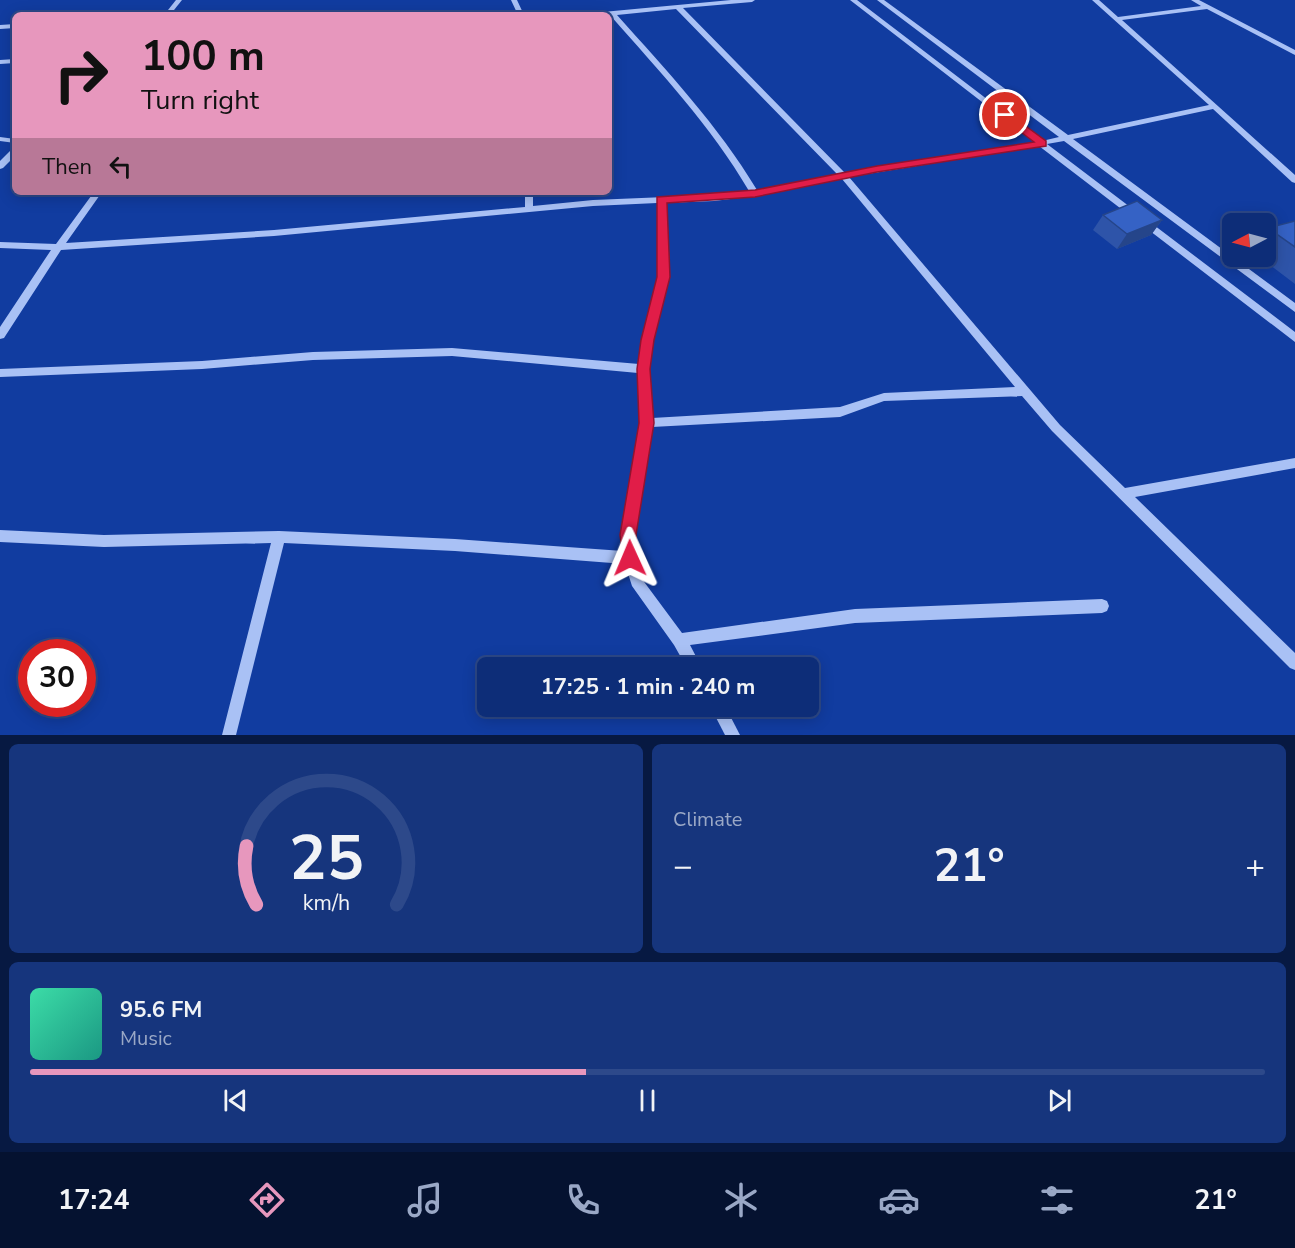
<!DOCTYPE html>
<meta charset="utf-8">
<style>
body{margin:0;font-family:"Nunito Sans",sans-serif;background:#16357d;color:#f1f3f6;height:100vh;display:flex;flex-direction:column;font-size:22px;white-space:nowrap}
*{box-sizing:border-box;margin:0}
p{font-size:20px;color:#9aa8c6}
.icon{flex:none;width:33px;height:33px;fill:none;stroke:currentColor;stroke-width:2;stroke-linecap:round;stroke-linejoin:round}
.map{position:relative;height:735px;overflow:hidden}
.panel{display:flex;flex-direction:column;gap:9px;padding:9px;background:#071942;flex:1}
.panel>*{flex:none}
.guide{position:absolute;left:12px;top:12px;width:600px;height:183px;border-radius:9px;box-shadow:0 3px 15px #0003,0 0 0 2px #2d498a;background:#e797bd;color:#111;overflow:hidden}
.needle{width:39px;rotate:264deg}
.controls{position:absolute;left:1222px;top:213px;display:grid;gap:12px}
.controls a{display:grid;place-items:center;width:54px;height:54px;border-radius:9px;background:#0d2d78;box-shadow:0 3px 15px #0003,0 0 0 2px #2d498a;font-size:30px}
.speed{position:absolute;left:18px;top:639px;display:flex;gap:12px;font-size:30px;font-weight:700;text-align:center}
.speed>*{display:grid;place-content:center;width:78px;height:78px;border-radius:50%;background:#0d2d78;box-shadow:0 3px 15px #0003,0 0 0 2px #2d498a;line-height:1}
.speed .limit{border:9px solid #d22;background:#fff;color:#111}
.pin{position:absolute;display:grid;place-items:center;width:51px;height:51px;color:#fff;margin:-26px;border:3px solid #fff;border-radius:50%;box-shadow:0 2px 6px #0007}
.me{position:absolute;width:66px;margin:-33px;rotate:359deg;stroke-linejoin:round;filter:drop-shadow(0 0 4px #0008)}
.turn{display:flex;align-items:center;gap:21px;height:126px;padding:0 30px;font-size:27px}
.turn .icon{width:78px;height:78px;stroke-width:2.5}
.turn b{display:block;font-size:42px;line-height:51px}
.then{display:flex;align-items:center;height:57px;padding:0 30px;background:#0003;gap:12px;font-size:22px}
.big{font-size:45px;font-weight:700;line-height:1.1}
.panel .widget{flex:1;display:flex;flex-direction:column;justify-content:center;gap:9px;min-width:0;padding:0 21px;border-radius:9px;background:#16357d}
.panel .dial{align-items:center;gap:0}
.dial svg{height:156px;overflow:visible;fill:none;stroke:#2d498a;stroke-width:7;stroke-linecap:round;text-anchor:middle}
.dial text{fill:#f1f3f6;stroke:none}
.song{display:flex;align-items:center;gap:18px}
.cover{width:72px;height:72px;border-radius:9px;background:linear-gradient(135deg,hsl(160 70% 55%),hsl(170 70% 35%))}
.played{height:6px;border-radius:3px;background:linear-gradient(90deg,#e797bd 45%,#2d498a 45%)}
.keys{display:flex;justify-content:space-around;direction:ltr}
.heat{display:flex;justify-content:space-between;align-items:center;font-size:33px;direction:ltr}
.panel .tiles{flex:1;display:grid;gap:9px;grid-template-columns:1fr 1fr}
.widget:last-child{grid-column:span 2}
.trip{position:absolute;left:477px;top:657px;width:342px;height:60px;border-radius:9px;background:#0d2d78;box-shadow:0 3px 15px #0003,0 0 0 2px #2d498a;font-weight:700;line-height:60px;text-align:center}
.menu{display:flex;height:96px;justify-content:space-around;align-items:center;background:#051230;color:#9aa8c6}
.menu .icon{width:42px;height:42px}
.menu .on{color:#e797bd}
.menu b{font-size:27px;color:#f1f3f6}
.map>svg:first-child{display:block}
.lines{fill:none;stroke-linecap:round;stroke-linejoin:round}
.minor{fill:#a9c1f5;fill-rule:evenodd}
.wall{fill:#2e54a9}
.shaded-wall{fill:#25458a}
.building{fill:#3562c5;stroke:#25458a;stroke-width:1.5}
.route{fill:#e11d48;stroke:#92132f;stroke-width:1.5}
</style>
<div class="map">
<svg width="1295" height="735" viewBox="0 0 1295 735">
<rect width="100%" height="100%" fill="#113ca0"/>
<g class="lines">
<g class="minor">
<polygon points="176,0 182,0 170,15 164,15"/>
<polygon points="511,0 517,0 524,15 518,15"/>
<path d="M731,0H755L752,2L683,8L845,173L1034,142L850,0H857L1042,141L1059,137L877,0H884L1068,135L1209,105L1092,0H1099L1118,17L1201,6L1191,0H1199L1295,50V55L1293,54L1207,9L1122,20L1295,175V183L1292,182L1213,109L1073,139L1295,303V312L1064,141L1047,144L1295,332V342L1039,146L849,177L1060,425L1125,488L1295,458V468L1135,497L1295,653V670L1290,668L1052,431L1022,396L884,401L840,417L652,427L634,535L636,558L642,579L682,633L855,609L1102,599L1107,601L1109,606L1107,611L1102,613L855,623L690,645L702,668H687L674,645L632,586L625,564L455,551L284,543L236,735H222L271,543L104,547L0,542V530L104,535L279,531L455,539L623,551L622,535L641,423L638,373L452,356L313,360L202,369L0,377V369L202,361L313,352L452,348L639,364L643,340L659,277L657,203L593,206L274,236L61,250L4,338L0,339V327L51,250L0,248V242L56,244L94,192H102L66,243L274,230L525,207V192H533V206L593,200L714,195L749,191C711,126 660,72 610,15H589L592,13ZM676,9L837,174L757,190C718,125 667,71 617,15ZM842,179L1015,387L884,393L840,407L652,418L648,369L653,340L669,277L665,203L714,201L755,196Z"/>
<polygon points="15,24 15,28 0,29 0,25"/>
<polygon points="15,59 15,63 0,64 0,60"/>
<polygon points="0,137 15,139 15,143 0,141"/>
<polygon points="12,149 15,149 15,156 3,168 0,169 0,161"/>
<polygon points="710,706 725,706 740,735 725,735"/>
</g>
</g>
<g class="wall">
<polygon points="1103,215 1162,220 1151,235 1117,249 1093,230"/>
<polygon points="1295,221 1295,284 1258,256 1266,256 1266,231 1268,228"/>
</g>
<polygon class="shaded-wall" points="1162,220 1151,235 1117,249 1127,234"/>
<g class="building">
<polygon points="1137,201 1162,220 1127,234 1103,215"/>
<polygon points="1295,221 1295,247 1268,228"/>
</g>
<polygon class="route" points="1001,113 1008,113 1046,141 1046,146 877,172 755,197 667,203 670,277 654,340 650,369 654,423 636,535 638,558 635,563 630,566 624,563 620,535 639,423 637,369 641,340 657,277 657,197 755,190 877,166 1034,142 1001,117"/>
</svg>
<div class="controls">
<a><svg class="needle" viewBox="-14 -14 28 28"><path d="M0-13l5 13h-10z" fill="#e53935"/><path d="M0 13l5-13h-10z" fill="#9aa8c6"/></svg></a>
</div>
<div class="speed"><div class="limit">30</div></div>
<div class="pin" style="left:1005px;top:115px;background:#d93025"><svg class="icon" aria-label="arrive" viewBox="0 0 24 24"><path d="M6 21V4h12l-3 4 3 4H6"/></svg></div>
<svg class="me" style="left:630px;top:558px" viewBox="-20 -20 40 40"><path d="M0-17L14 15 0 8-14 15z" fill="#e11d48" stroke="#fff" stroke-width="4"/></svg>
<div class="trip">17:25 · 1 min · 240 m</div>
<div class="guide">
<div class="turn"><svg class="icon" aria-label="right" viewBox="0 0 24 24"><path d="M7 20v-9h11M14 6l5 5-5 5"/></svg><div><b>100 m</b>Turn right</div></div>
<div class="then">Then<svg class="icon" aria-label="left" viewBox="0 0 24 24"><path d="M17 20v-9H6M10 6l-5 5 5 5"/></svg></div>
</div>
</div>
<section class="panel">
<div class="tiles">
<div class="widget dial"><svg viewBox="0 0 100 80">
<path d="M14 69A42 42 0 1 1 86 69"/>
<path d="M14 69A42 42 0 0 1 9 39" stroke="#e797bd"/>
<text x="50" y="56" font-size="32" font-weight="700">25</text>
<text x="50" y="72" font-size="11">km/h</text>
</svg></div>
<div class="widget"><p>Climate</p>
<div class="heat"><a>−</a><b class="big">21°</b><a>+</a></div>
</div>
<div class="widget">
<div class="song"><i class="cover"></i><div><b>95.6 FM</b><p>Music</p></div></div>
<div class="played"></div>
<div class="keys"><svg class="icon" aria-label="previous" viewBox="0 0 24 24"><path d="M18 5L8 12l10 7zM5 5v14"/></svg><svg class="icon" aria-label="pause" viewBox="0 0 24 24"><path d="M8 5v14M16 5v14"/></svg><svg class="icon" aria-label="next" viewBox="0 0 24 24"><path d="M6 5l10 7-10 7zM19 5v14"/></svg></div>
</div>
</div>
</section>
<nav class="menu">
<b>17:24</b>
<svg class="icon on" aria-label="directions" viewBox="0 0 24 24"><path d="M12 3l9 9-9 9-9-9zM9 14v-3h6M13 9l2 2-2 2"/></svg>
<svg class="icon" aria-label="music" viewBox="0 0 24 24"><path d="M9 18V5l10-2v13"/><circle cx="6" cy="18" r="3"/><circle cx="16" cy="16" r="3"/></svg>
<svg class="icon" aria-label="phone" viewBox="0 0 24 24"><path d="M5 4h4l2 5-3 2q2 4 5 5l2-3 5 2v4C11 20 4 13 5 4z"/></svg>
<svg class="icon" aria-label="climate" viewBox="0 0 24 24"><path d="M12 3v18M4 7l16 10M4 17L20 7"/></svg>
<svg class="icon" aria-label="car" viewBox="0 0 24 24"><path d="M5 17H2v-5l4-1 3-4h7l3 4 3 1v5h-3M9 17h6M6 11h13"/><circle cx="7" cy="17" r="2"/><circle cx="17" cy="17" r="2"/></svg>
<svg class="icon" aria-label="filters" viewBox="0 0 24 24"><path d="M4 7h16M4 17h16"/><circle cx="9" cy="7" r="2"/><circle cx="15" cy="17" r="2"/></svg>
<b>21°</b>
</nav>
